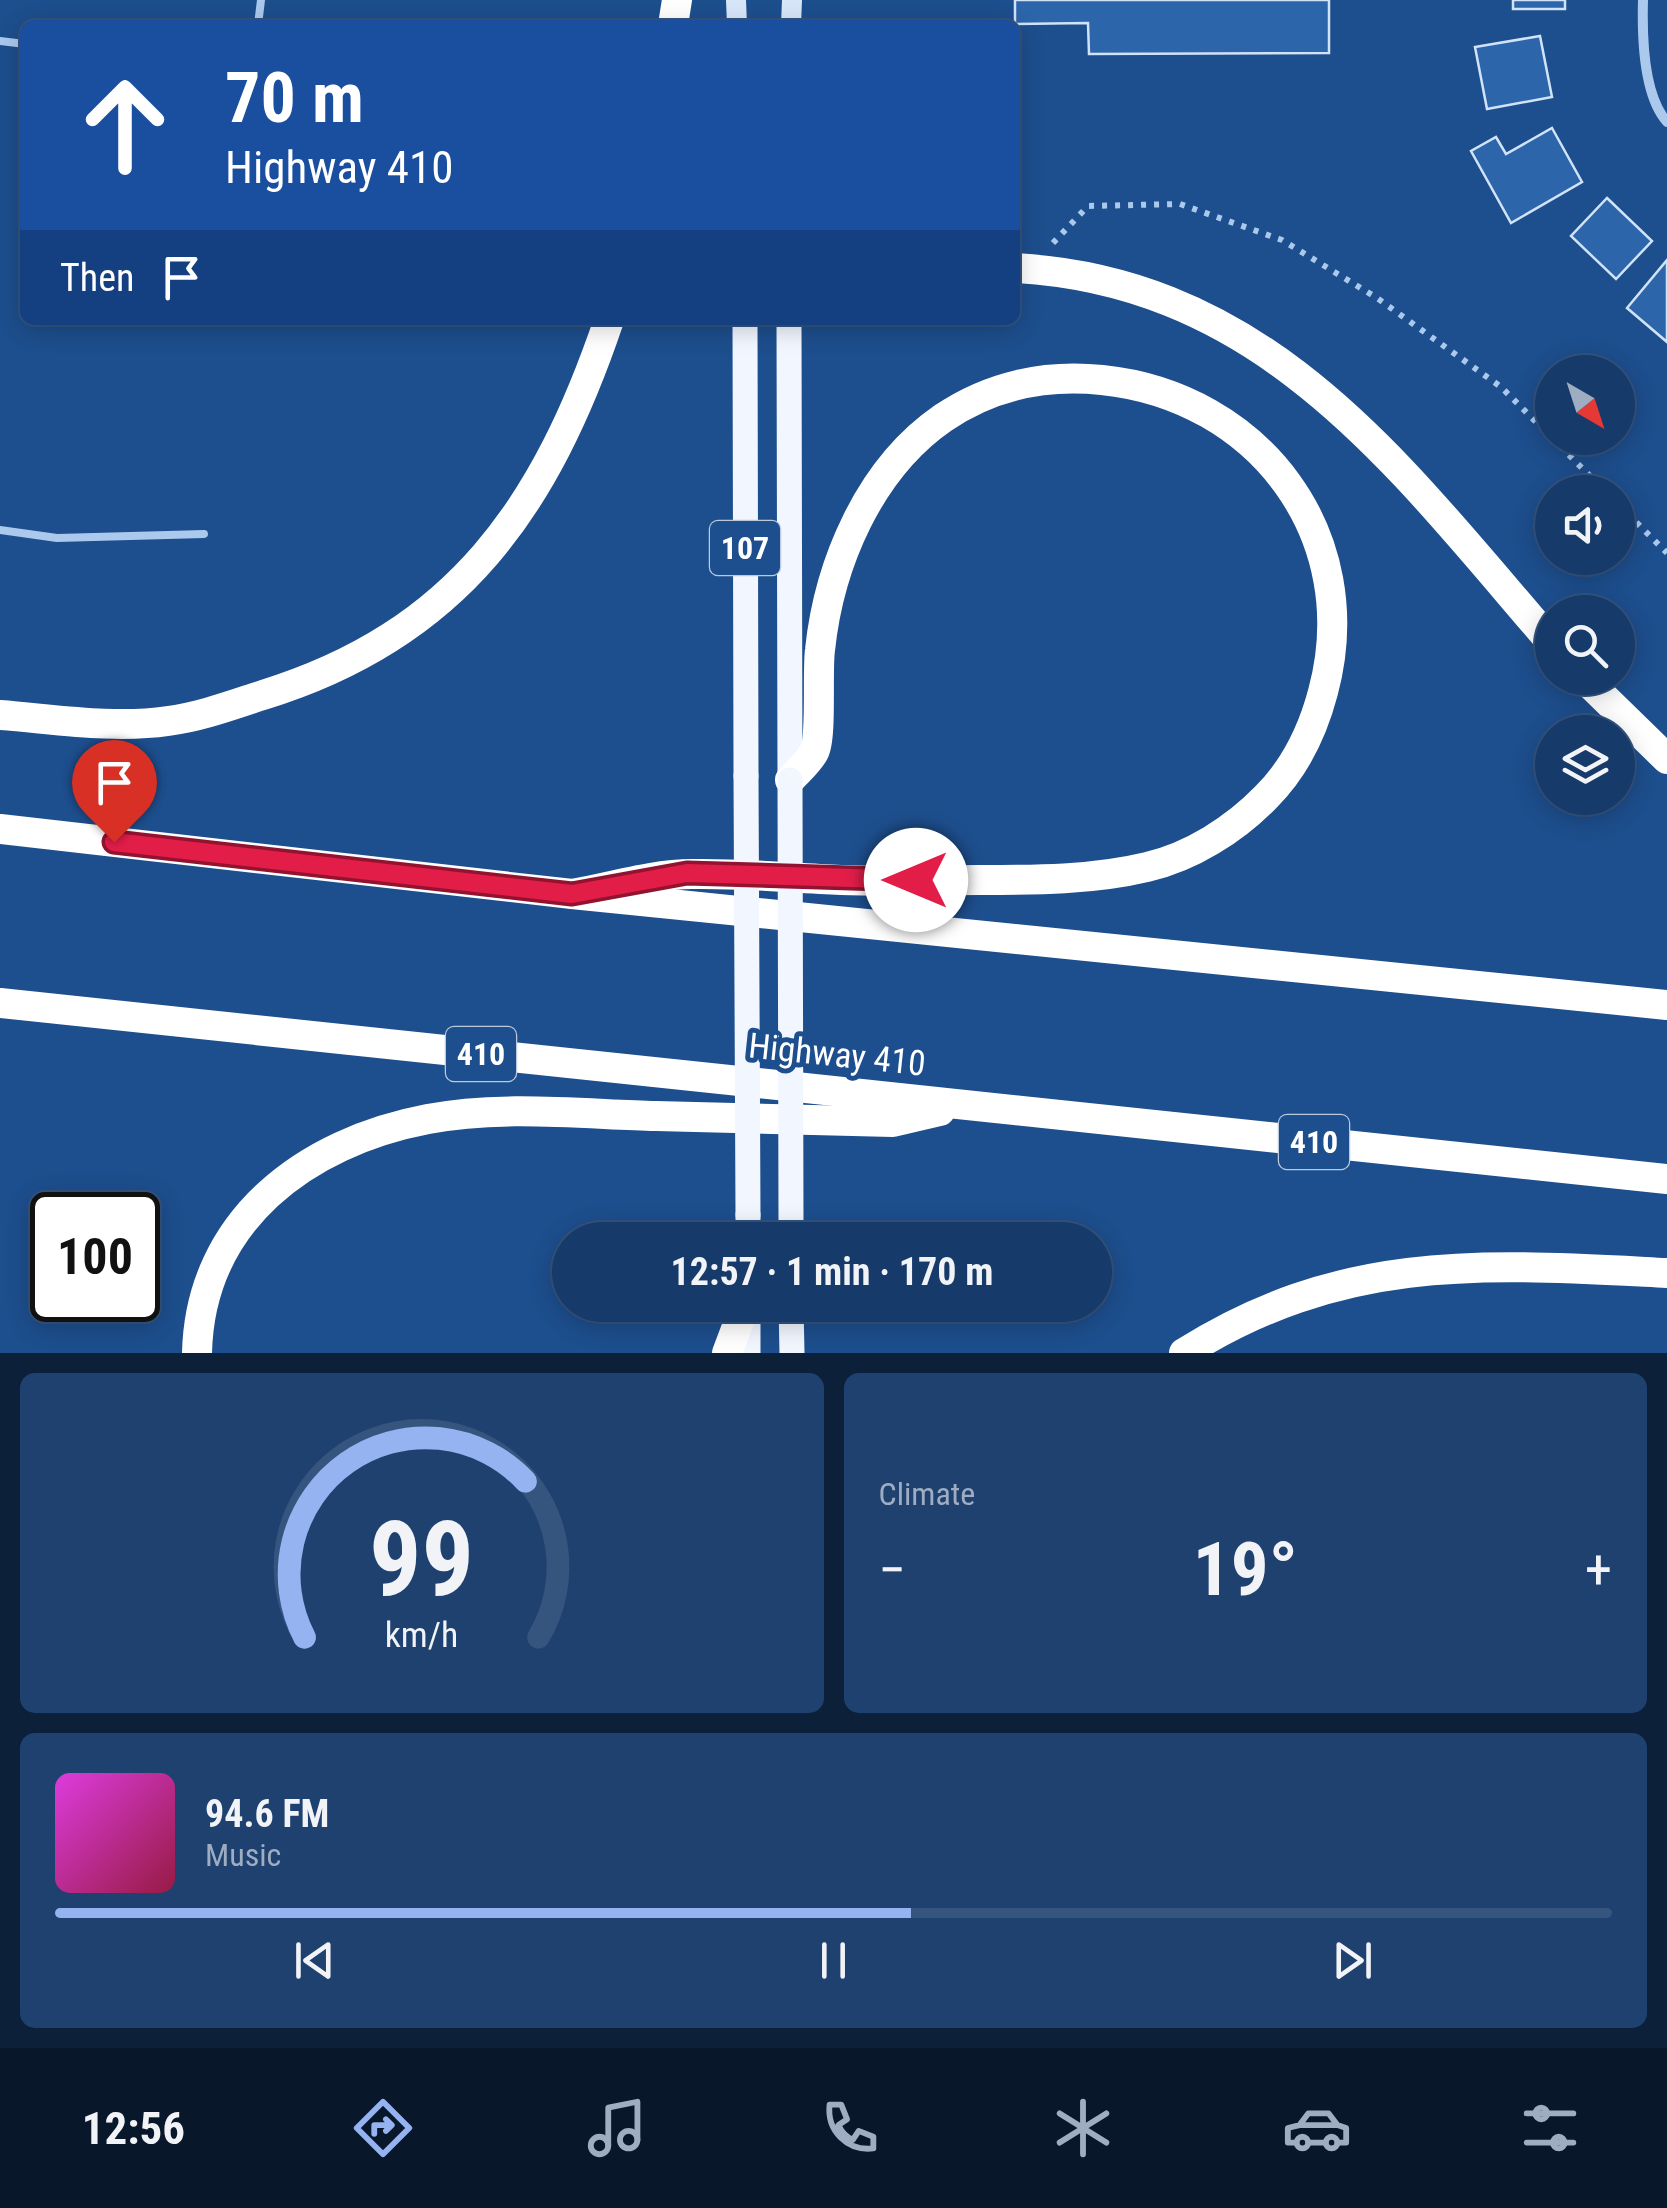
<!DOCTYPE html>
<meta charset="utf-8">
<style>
body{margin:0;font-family:"Roboto Condensed",sans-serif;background:#1f4170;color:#f1f3f6;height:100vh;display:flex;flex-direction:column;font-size:38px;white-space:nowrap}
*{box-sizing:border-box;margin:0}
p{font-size:32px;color:#9eadc1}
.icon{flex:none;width:55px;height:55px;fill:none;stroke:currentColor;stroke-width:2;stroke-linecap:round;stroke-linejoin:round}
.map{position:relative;height:1353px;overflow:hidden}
.details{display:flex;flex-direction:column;gap:20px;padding:20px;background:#0c203a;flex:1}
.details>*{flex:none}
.guide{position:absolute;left:20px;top:20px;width:1000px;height:305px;border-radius:15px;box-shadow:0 5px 25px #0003,0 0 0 2px #35547e;background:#1a4fa0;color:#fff;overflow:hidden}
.needle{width:65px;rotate:141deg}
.controls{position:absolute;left:1535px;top:355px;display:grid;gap:20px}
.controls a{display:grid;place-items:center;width:100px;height:100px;border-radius:50%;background:#163a6a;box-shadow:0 5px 25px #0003,0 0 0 2px #35547e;font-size:50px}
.speed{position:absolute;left:30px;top:1192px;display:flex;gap:20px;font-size:50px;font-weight:700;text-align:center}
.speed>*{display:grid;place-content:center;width:130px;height:130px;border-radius:50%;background:#163a6a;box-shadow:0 5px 25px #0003,0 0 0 2px #35547e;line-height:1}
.speed .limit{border:5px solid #111;border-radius:15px;background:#fff;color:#111}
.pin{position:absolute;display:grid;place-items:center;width:85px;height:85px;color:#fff;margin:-102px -42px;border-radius:50% 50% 50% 0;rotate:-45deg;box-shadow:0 0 10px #0007}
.pin .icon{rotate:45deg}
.me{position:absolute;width:110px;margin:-55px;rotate:270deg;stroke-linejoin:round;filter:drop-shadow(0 0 8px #0008)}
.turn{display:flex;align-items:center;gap:35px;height:210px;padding:0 40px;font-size:45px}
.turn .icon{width:130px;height:130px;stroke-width:2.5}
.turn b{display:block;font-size:70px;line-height:85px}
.then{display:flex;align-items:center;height:95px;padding:0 40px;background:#0003;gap:20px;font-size:38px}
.big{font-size:75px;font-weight:700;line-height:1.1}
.details .tile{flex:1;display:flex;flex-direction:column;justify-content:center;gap:15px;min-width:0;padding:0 35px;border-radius:15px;background:#1f4170}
.details .dial{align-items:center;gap:0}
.dial svg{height:260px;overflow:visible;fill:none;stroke:#35547e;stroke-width:7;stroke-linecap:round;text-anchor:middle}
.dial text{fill:#f1f3f6;stroke:none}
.song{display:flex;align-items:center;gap:30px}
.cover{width:120px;height:120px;border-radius:15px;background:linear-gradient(135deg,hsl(300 70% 55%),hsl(340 70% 35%))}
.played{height:10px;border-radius:5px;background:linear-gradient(90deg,#95b2f1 55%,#35547e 55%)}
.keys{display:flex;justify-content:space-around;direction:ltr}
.heat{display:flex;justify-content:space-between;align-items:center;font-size:55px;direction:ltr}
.details .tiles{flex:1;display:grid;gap:20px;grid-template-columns:1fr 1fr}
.tile:last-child{grid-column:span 2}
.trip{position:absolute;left:552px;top:1222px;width:560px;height:100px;border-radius:50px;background:#163a6a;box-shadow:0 5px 25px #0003,0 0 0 2px #35547e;font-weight:700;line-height:100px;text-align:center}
.tab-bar{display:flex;height:160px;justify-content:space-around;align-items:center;background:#09172a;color:#9eadc1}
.tab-bar .icon{width:70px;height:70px}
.tab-bar .active{color:#95b2f1}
.tab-bar b{font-size:45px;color:#f1f3f6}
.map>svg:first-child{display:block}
.building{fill:#2d65ab;stroke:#d1e3f9;stroke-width:2.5}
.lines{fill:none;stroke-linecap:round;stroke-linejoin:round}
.path{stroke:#abc9ed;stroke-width:6;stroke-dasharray:5 8;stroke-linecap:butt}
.service{stroke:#abc9ed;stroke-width:8}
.minor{stroke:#abc9ed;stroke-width:10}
.secondary{stroke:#d7e6f9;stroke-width:20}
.primary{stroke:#f1f6ff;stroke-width:25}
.motorway{stroke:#fff;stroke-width:30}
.primary-bridge{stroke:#f1f6ff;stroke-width:25}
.route-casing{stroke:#92132f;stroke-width:25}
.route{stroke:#e11d48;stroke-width:18}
.labels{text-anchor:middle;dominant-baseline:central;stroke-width:10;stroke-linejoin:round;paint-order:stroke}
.shield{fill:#1d4e8d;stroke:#bbcadd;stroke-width:2.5}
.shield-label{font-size:32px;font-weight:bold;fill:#fff}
.street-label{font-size:35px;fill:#fff;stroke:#1d4e8d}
</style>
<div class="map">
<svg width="1667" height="1353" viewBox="0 0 1667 1353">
<rect width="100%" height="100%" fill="#1d4e8d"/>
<g class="building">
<polygon points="1015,0 1329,0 1329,53 1089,54 1088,23 1015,24"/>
<rect x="1513" y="0" width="52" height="9"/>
<polygon points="1540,36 1552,97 1487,109 1475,47"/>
<polygon points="1552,128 1582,182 1511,223 1471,151 1496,137 1506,154"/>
<polygon points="1607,198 1652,241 1616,279 1571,236"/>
<polygon points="1667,260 1667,342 1627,308"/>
</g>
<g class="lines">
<g class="path">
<polyline points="1053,243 1088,206 1180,204 1282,240 1377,298 1501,387 1606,492"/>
<polyline points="1618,504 1667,553"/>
</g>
<g class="service">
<polyline points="258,25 261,0"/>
<polyline points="0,41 25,44"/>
<polyline points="0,530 57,538 204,534"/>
</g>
<path class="minor" d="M1643,0C1642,35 1643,95 1667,122"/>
<g class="secondary">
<polyline points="736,0 737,25"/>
<polyline points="791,25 792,0"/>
</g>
<g class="primary">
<polyline points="745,320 746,776"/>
<polyline points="789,320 790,780"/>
<polyline points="748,1215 748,1240"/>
<polyline points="748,1305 748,1353"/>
<polyline points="791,1305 792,1353"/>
</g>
<g class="motorway">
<polyline points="673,25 677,0"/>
<path d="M1015,268C1269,282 1400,468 1552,643"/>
<polyline points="1584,678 1667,759"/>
<path d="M0,715C54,719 113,729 168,721C200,717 232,705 263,695C458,635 546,506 609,320"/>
<polyline points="0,829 572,894 1667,1005"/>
<path d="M572,894C611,887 653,874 692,874C741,873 791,878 841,880C887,882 934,880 980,880C1036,880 1093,880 1147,867C1191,857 1235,829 1266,797C1295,768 1313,730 1323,692C1365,536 1259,396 1102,380C1045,374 990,386 943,418C869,469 829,564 820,650C817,672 822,738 814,752C809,762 797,772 790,780"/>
<polyline points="0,1003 1667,1179"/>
<path d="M197,1353C200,1220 306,1142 428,1119C501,1105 582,1114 656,1116C735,1118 814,1120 893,1122L940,1111"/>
<polyline points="727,1353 745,1305"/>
<path d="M1184,1353C1344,1252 1487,1264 1667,1273"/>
</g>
<g class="primary-bridge">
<polyline points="746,776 748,1215"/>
<polyline points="790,780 791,1220"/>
</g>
</g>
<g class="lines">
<g class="route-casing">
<polyline id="route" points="114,842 572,894 687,873 916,880"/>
</g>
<use href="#route" class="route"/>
</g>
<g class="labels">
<g class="shield">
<rect x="710" y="521" width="70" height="54" rx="8"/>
<rect x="446" y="1027" width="70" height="54" rx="8"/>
<rect x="1279" y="1115" width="70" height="54" rx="8"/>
</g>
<g class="shield-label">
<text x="745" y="548">107</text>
<text x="481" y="1054">410</text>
<text x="1314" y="1142">410</text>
</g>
<g class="street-label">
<text transform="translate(837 1055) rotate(6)">Highway 410</text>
</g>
</g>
</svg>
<div class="controls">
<a><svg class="needle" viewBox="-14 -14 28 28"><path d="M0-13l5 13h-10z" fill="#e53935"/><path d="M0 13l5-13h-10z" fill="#9eadc1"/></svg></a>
<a><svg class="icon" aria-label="sound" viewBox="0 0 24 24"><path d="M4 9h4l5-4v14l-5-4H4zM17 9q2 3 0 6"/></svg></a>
<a><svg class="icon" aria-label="search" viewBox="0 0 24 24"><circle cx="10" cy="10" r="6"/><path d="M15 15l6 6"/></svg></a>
<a><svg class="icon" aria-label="layers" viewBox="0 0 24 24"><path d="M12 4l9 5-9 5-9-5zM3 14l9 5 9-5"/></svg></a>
</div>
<div class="speed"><div class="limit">100</div></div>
<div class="pin" style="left:114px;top:842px;background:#d93025"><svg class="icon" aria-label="arrive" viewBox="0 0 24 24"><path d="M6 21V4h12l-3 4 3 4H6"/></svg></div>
<svg class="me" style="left:916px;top:880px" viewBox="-20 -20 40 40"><circle r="19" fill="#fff"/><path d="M0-13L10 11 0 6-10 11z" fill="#e11d48"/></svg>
<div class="trip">12:57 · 1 min · 170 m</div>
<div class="guide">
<div class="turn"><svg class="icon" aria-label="ahead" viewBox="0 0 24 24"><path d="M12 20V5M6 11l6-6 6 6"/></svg><div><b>70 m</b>Highway 410</div></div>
<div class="then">Then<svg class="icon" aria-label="arrive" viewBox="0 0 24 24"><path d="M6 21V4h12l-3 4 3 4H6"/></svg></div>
</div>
</div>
<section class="details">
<div class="tiles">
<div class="tile dial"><svg viewBox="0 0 100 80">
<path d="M14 69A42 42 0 1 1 86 69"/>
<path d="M14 69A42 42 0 0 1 82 21" stroke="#95b2f1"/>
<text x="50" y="56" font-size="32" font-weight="700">99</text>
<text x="50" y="72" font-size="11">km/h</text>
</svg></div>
<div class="tile"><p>Climate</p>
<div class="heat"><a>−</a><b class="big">19°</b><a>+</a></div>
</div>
<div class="tile">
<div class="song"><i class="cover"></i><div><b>94.6 FM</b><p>Music</p></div></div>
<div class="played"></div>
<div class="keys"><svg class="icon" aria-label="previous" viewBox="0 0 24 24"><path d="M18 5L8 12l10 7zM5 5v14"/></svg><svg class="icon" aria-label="pause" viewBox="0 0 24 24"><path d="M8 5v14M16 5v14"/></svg><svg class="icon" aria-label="next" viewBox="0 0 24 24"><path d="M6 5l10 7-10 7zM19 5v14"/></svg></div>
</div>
</div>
</section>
<nav class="tab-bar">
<b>12:56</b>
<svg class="icon active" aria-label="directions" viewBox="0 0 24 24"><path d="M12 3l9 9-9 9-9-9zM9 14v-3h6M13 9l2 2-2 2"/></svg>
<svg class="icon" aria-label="music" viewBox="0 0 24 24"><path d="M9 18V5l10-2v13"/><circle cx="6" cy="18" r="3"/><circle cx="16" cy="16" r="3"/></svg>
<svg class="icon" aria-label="phone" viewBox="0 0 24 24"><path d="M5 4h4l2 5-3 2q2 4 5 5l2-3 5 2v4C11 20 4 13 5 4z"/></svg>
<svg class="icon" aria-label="climate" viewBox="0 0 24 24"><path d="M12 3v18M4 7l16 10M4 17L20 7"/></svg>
<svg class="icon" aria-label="car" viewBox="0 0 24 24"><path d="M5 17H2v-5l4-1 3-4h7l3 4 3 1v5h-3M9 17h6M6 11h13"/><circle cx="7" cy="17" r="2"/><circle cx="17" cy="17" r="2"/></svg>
<svg class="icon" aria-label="filters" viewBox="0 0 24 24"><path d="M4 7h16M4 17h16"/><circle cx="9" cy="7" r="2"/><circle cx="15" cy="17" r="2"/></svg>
</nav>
